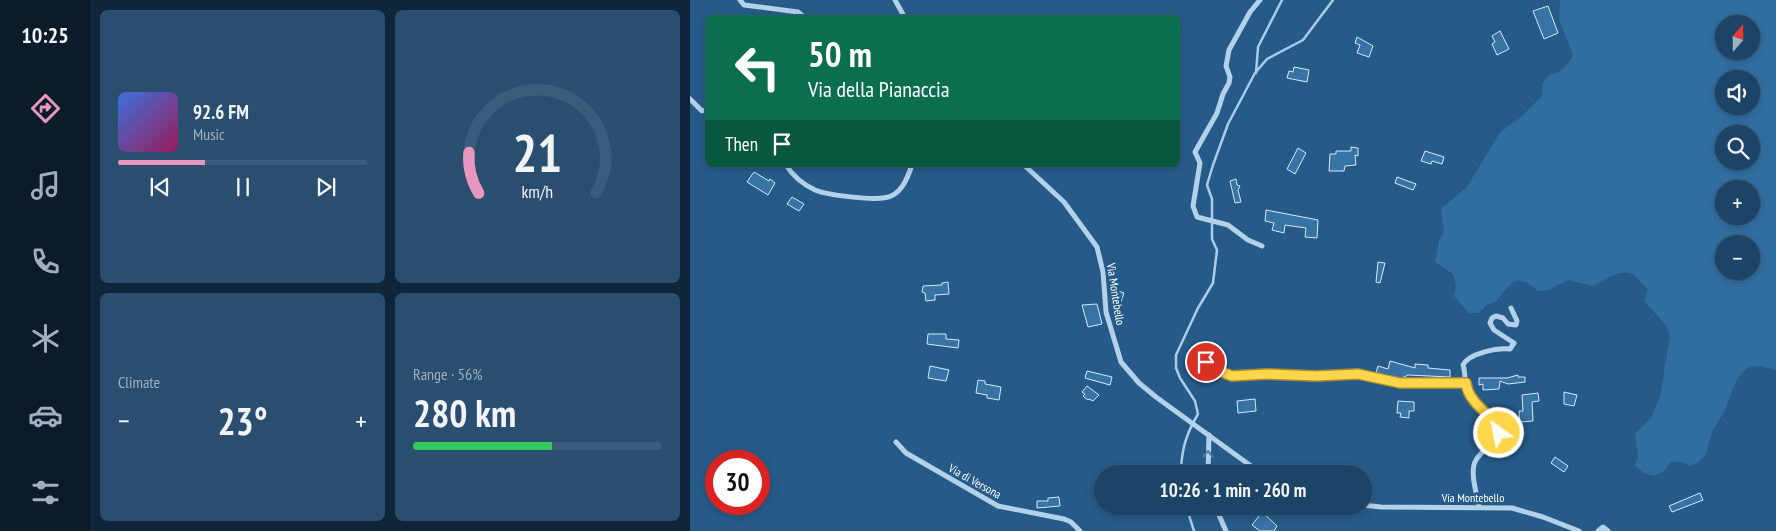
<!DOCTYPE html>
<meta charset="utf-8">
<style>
body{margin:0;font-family:"PT Sans Narrow",sans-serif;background:#294e70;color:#f1f3f6;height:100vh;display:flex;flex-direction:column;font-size:19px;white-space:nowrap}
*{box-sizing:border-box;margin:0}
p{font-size:16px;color:#a0b0c0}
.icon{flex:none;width:28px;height:28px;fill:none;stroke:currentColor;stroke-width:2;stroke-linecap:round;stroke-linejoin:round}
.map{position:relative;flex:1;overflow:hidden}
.sheet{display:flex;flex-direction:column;gap:10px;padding:10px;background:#0f2539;width:600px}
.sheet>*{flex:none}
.top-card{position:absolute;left:15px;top:15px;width:475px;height:152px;border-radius:8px;box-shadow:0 2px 8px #0003,0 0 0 1px #3a5c7b;background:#0b6e4f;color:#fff;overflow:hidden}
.needle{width:32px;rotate:20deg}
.tools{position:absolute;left:1025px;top:15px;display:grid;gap:10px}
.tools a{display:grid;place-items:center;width:45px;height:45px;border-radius:50%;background:#1c4467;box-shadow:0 2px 8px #0003,0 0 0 1px #3a5c7b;font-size:25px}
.speed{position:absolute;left:15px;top:450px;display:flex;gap:10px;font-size:25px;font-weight:700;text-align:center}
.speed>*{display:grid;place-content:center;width:65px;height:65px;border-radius:50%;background:#1c4467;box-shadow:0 2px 8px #0003,0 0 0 1px #3a5c7b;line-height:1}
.speed .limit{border:8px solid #d22;background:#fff;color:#111}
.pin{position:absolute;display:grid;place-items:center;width:42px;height:42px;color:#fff;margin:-21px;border:2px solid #fff;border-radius:50%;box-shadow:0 1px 5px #0007}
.me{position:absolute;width:55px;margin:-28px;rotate:327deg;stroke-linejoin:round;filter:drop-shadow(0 0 4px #0008)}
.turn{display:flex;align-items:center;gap:18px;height:105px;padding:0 20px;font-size:22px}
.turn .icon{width:65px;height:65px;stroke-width:2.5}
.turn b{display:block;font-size:35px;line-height:42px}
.then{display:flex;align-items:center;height:48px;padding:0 20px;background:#0003;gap:10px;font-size:19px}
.big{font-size:38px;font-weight:600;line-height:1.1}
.sheet .widget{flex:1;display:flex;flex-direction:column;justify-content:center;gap:8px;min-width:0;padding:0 18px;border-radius:8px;background:#294e70}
.sheet .dial{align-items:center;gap:0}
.dial svg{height:130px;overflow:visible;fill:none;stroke:#3a5c7b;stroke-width:7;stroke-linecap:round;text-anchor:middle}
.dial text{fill:#f1f3f6;stroke:none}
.song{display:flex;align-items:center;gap:15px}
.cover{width:60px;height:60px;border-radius:8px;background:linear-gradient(135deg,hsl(220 70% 55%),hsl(330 70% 35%))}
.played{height:5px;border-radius:2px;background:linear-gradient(90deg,#e797bd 35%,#3a5c7b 35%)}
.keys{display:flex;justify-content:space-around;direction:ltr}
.heat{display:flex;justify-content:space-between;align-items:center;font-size:28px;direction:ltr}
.charge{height:8px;border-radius:4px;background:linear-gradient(90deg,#34c759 56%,#3a5c7b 0)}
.sheet .tiles{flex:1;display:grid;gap:10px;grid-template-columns:repeat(2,1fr)}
.trip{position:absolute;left:404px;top:465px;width:278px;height:50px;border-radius:25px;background:#1c4467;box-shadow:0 2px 8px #0003,0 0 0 1px #3a5c7b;font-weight:600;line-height:50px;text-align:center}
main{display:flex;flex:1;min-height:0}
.tabs{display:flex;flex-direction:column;width:90px;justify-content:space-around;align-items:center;background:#0b1b29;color:#a0b0c0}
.tabs .icon{width:35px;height:35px}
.tabs .on{color:#e797bd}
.tabs b{font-size:22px;color:#f1f3f6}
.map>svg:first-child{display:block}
.green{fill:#316ea0;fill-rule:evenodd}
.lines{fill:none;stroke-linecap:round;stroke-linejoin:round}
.stream{stroke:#a8ccea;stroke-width:2.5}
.building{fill:#3773a5;stroke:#d7e9f7}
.street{stroke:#b3d1e9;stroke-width:5}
.oneway{stroke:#507ea6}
.route-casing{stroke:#a68a30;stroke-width:12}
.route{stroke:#ffd54a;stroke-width:9}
.labels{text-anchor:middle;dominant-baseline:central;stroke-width:5;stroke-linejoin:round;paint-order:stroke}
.street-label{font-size:12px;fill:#fff;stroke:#265b89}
</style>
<main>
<nav class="tabs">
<b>10:25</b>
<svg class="icon on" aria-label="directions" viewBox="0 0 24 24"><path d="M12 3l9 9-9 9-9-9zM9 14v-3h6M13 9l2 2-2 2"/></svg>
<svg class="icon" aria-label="music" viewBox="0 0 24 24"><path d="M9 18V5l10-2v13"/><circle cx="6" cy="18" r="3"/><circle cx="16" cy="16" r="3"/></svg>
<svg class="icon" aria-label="phone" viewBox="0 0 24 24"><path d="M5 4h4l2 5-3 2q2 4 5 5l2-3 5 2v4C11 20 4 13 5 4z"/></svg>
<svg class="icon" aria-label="climate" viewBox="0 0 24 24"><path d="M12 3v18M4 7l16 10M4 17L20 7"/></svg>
<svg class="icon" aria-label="car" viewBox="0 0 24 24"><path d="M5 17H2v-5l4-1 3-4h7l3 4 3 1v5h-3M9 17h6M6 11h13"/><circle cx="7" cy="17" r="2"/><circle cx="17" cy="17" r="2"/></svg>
<svg class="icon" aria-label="filters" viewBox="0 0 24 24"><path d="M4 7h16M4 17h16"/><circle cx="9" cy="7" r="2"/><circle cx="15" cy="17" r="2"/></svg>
</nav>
<section class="sheet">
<div class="tiles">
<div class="widget">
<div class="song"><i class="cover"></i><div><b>92.6 FM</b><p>Music</p></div></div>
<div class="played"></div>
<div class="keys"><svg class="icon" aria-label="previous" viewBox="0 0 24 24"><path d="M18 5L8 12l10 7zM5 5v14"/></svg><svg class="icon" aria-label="pause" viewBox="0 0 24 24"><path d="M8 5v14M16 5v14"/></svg><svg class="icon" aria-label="next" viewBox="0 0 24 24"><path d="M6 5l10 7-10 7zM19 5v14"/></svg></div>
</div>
<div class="widget dial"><svg viewBox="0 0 100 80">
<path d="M14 69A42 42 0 1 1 86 69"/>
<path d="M14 69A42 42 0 0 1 8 44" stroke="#e797bd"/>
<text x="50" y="56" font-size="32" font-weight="700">21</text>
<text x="50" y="72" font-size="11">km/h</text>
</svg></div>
<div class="widget"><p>Climate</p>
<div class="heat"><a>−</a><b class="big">23°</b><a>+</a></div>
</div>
<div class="widget"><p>Range · 56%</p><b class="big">280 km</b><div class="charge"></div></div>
</div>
</section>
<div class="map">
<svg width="1086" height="531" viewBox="0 0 1086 531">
<rect width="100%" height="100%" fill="#265b89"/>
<path class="green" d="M870,0H1086V370C1080,369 1070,365 1063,366C1046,370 1041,396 1035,410C1032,417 1026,423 1023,430C1015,447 1022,458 1000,466L991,462H981L974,471L964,476L954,473L945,466L948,456L945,434L961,418L970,397L980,336L976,325L954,301L958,290C954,286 949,279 944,275C931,267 914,280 903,286L878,280L858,290L848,291C825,271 822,283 807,300C804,303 800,303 797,305C793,307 791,311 788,313H779L764,296L766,285L763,274L745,262L749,241L754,231L751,209L777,187L811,131L830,118L853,95L852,84L859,75C872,72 877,67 883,55L869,19ZM1034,24H1061V51H1034ZM1034,79H1061V106H1034ZM1034,134H1061V161H1034ZM1034,189H1061V216H1034ZM1034,244H1061V271H1034Z"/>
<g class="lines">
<g class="stream">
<polyline points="566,73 568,47 592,0"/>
<path d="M491,474C491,451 496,434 508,414L505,401L490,378L486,368V355L508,308L523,283L527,250L522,239V199L517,185L523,165L538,124L565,73L577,59L613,40L643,0"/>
<polyline points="496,506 504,531"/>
</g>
</g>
<g class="building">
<polygon points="858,6 868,33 854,39 843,11"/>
<polygon points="810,31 819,49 807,55 802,44 805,42 802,36"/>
<polygon points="667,37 683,46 679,57 667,53 670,45 665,43"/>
<polygon points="604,67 619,70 617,82 597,78 599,71 603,72"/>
<polygon points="661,147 668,148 668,156 665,155 666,165 655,166 654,171 639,171 640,154 646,154 646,151 661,151"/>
<polygon points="608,148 616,153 605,174 597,169"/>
<polygon points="735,151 754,157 752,164 742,161 741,164 731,161"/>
<polygon points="64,172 79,181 80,179 85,183 78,195 57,182"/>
<polygon points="707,177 726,184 723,190 705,183"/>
<polygon points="546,179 547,185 550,186 548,190 551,202 545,203 540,181"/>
<polygon points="102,197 114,204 109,211 97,204"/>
<polygon points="576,210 628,220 627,238 615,237 616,228 595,225 594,233 582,230 584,223 575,221"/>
<polygon points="688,262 695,263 690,283 686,282"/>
<polygon points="258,282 259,294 245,295 245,300 236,301 235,293 232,292 233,286 252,285 252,283"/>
<polygon points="422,289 434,293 431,302 420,299"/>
<polygon points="407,304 412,324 398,327 392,305"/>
<polygon points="238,334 256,334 256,339 269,340 268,348 237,344"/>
<polygon points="700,361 725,368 725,364 738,365 738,368 760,370 760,377 718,375 710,379 686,373 688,366 698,369"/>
<polygon points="240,366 259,370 256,381 238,378"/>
<polygon points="397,371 422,377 420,385 395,378"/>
<polygon points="828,375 828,377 835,377 835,382 818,384 810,381 809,389 793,390 793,384 789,385 789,378 817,378"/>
<polygon points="288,380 295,381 295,384 311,387 309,400 297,398 297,395 286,393"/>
<polygon points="397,386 409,395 403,401 399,399 398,400 393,396 395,394 392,392"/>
<polygon points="874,392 887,395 884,406 874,404"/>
<polygon points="848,393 849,401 842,402 843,421 830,422 829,411 833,411 832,395"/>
<polygon points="565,399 566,411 548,413 547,401"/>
<polygon points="708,401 724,402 724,411 719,411 719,418 710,417 711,413 707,413"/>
<polygon points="865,457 878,466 874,472 861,463"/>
<polygon points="1010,493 1013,500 982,512 979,506"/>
<polygon points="369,497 370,506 347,508 347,501 358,501 358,498"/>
<polygon points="459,506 472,506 473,514 460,515"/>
<polygon points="572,512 587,526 584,531 570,531 562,525"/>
</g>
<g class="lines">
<g class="street">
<polyline points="50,0 54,5 108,12 115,18"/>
<polyline points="205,0 215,18"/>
<polyline points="570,0 560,12 539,50 536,66 540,77 539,83 533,94 527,113 505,152 510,163 503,206 507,217 538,225 558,240 572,246"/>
<polyline points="0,99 12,111 18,109"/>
<path d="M96,165C103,176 112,184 125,190C137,195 189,202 201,196C213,191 218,176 222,165"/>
<polyline points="334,165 374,202 407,247 413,272 416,312 431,362 449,383 466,397 572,474"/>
<polyline points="516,362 524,369 542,376 577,374 626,376 668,374 710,383 776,383"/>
<polyline points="206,442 216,453 308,506 374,519 381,522 390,531"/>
<polyline points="518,474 519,435"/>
<polyline points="672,505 691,507 822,508 853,517 889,531"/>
<polyline points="525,506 536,531"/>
<path d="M789,507C787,494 779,471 786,460C794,446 810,444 809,425C799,415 784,405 778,393C774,385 776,374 773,365C779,353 807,348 820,349L824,343L804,330L800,323L802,318L806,316L813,318L818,324L826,325L827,321L821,308"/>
<polyline points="908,531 913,527 918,531"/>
</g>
</g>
<defs><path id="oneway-chevron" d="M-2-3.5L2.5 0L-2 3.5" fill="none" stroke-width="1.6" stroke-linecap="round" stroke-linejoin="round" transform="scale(1.25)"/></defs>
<use class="oneway" href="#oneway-chevron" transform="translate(518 454) rotate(-89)"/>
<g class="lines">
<g class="route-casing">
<path id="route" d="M516,362L524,369L542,376L577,374L626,376L668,374L710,383H776C778,401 797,413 809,425V433"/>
</g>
<use href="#route" class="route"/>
</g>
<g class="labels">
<g class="street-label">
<text transform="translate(426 294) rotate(81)">Via Montebello</text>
<text transform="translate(285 481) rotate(29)">Via di Versona</text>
<text x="783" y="497">Via Montebello</text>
</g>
</g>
</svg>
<div class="tools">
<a><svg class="needle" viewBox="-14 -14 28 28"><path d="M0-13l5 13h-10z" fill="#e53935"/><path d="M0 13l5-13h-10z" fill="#a0b0c0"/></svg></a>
<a><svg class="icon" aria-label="sound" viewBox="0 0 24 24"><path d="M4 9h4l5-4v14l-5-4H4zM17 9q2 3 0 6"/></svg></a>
<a><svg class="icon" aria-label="search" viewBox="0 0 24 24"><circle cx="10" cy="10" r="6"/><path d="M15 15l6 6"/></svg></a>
<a>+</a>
<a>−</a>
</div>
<div class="speed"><div class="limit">30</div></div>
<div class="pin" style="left:516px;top:362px;background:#d93025"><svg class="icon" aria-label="arrive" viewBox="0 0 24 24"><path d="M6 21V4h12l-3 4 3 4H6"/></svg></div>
<svg class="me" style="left:809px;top:433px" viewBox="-20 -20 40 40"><circle r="17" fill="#ffd54a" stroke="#fff" stroke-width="3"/><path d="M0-11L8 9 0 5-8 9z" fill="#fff"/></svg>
<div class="trip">10:26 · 1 min · 260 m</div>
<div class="top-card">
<div class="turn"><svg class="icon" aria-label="left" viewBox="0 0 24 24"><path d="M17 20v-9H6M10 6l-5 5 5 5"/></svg><div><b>50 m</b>Via della Pianaccia</div></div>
<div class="then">Then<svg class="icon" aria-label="arrive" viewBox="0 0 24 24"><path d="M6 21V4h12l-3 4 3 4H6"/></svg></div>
</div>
</div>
</main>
